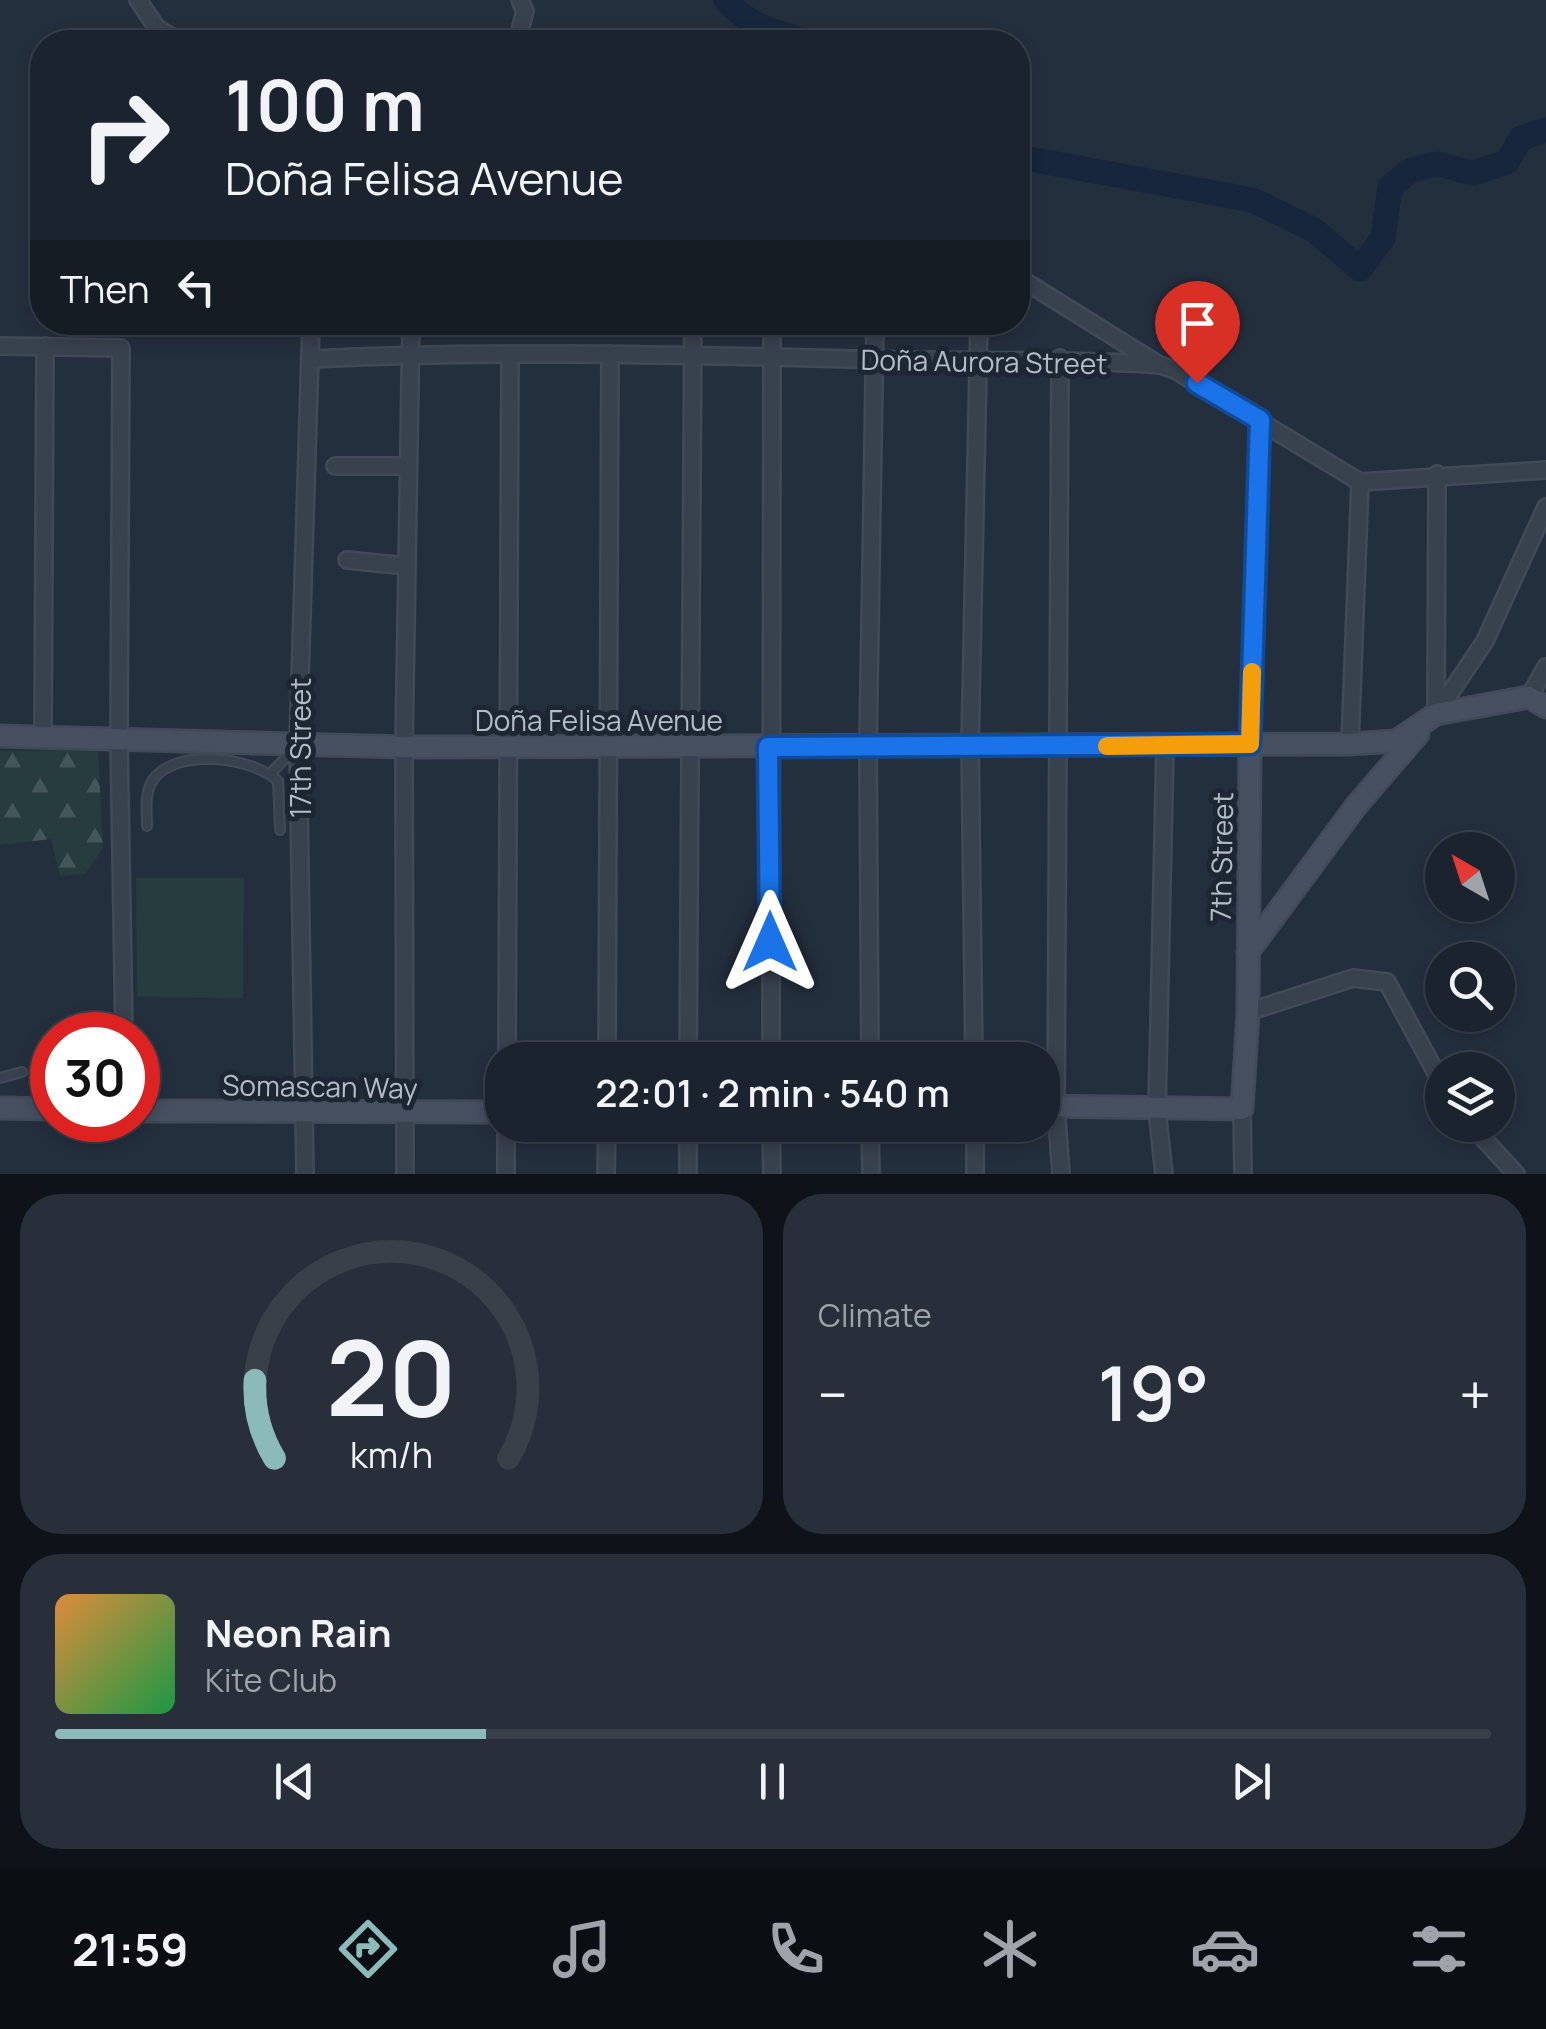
<!DOCTYPE html>
<meta charset="utf-8">
<style>
body{margin:0;font-family:Manrope,sans-serif;background:#282f3a;color:#f1f3f6;height:100vh;display:flex;flex-direction:column;font-size:38px;white-space:nowrap}
*{box-sizing:border-box;margin:0}
p{font-size:32px;color:#a0a4aa}
.icon{flex:none;width:55px;height:55px;fill:none;stroke:currentColor;stroke-width:2;stroke-linecap:round;stroke-linejoin:round}
.map{position:relative;height:1174px;overflow:hidden}
.drawer{display:flex;flex-direction:column;gap:20px;padding:20px;background:#0f1319;flex:1}
.drawer>*{flex:none}
.top-card{position:absolute;left:30px;top:30px;width:1000px;height:305px;border-radius:40px;box-shadow:0 5px 15px #0003,0 0 0 2px #39404a;background:#1b232e;color:#f1f3f6;overflow:hidden}
.needle{width:65px;rotate:321deg}
.fabs{position:absolute;left:1425px;top:832px;display:grid;gap:20px}
.fabs a{display:grid;place-items:center;width:90px;height:90px;border-radius:50%;background:#1b232e;box-shadow:0 5px 15px #0003,0 0 0 2px #39404a;font-size:50px}
.speed{position:absolute;left:30px;top:1012px;display:flex;gap:20px;font-size:50px;font-weight:700;text-align:center}
.speed>*{display:grid;place-content:center;width:130px;height:130px;border-radius:50%;background:#1b232e;box-shadow:0 5px 15px #0003,0 0 0 2px #39404a;line-height:1}
.speed .limit{border:15px solid #d22;background:#fff;color:#111}
.pin{position:absolute;display:grid;place-items:center;width:85px;height:85px;color:#fff;margin:-102px -42px;border-radius:50% 50% 50% 0;rotate:-45deg;box-shadow:0 0 10px #0007}
.pin .icon{rotate:45deg}
.me{position:absolute;width:110px;margin:-55px;rotate:0deg;stroke-linejoin:round;filter:drop-shadow(0 0 8px #0008)}
.turn{display:flex;align-items:center;gap:35px;height:210px;padding:0 30px;font-size:45px}
.turn .icon{width:130px;height:130px;stroke-width:2.5}
.turn b{display:block;font-size:70px;line-height:85px}
.then{display:flex;align-items:center;height:95px;padding:0 30px;background:#0003;gap:20px;font-size:38px}
.big{font-size:75px;font-weight:600;line-height:1.1}
.drawer .card{flex:1;display:flex;flex-direction:column;justify-content:center;gap:15px;min-width:0;padding:0 35px;border-radius:40px;background:#282f3a}
.drawer .dial{align-items:center;gap:0}
.dial svg{height:260px;overflow:visible;fill:none;stroke:#39404a;stroke-width:7;stroke-linecap:round;text-anchor:middle}
.dial text{fill:#f1f3f6;stroke:none}
.song{display:flex;align-items:center;gap:30px}
.cover{width:120px;height:120px;border-radius:15px;background:linear-gradient(135deg,hsl(30 70% 55%),hsl(140 70% 35%))}
.played{height:10px;border-radius:5px;background:linear-gradient(90deg,#8bbbb9 30%,#39404a 30%)}
.keys{display:flex;justify-content:space-around;direction:ltr}
.heat{display:flex;justify-content:space-between;align-items:center;font-size:55px;direction:ltr}
.drawer .tiles{flex:1;display:grid;gap:20px;grid-template-columns:1fr 1fr}
.card:last-child{grid-column:span 2}
.trip{position:absolute;left:485px;top:1042px;width:575px;height:100px;border-radius:40px;background:#1b232e;box-shadow:0 5px 15px #0003,0 0 0 2px #39404a;font-weight:600;line-height:100px;text-align:center}
.menu{display:flex;height:160px;justify-content:space-around;align-items:center;background:#0b0e12;color:#a0a4aa}
.menu .icon{width:70px;height:70px}
.menu .on{color:#8bbbb9}
.menu b{font-size:45px;color:#f1f3f6}
.map>svg:first-child{display:block}
.forest{fill:url(#forest-firs)}
.pitch{fill:#263c3f}
.lines{fill:none;stroke-linecap:round;stroke-linejoin:round}
.river{stroke:#17263c;stroke-width:25}
.lane-casing{stroke:#414a57;stroke-width:12}
.street-casing{stroke:#414a57;stroke-width:20}
.secondary-casing{stroke:#414a57;stroke-width:25}
.lane{stroke:#38414e;stroke-width:8}
.street{stroke:#38414e;stroke-width:15}
.secondary{stroke:#465061;stroke-width:20}
.route-casing{stroke:#114b97;stroke-width:25}
.route{stroke:#1a73e8;stroke-width:18}
.slow{stroke:#f59e0b;stroke-width:18}
.labels{text-anchor:middle;dominant-baseline:central;stroke-width:10;stroke-linejoin:round;paint-order:stroke}
.street-label{font-size:28px;fill:#b4bcc9;stroke:#1d2633}
</style>
<div class="map">
<svg width="1546" height="1174" viewBox="0 0 1546 1174">
<defs>
<pattern id="forest-firs" width="22" height="20" patternUnits="userSpaceOnUse" patternTransform="scale(2.5)"><rect width="22" height="20" fill="#263c3f"/><path d="M5 1l3.5 6h-7zM16 11l3.5 6h-7z" fill="#435659"/></pattern>
</defs>
<rect width="100%" height="100%" fill="#242f3e"/>
<polygon class="forest" points="98,750 103,848 85,874 60,876 51,839 0,845 0,751"/>
<polygon class="pitch" points="136,878 244,878 243,998 137,997"/>
<g class="lines">
<g class="river">
<path d="M726,0C747,26 778,33 808,42"/>
<polyline points="1018,157 1253,200 1314,230 1360,269 1383,238 1390,187 1411,170 1438,164 1473,173 1507,162 1521,138 1546,130"/>
</g>
<g class="lane-casing">
<g id="lane">
<polyline points="270,774 295,748"/>
<path d="M147,826C147,811 144,793 153,780C176,747 252,757 278,781L280,830"/>
<polyline points="38,1072 52,1073"/>
<polyline points="0,1078 22,1072"/>
</g>
</g>
<g class="street-casing">
<g id="street">
<polyline points="138,0 157,28 180,42"/>
<polyline points="517,42 525,11 520,0"/>
<polyline points="1018,277 1156,363"/>
<polyline points="0,346 121,348 119,737 124,1035"/>
<polyline points="1060,358 1056,1106 1061,1174"/>
<path d="M312,359C494,350 675,355 857,359C958,362 1058,358 1160,365L1175,370L1360,482L1546,470"/>
<polyline points="335,466 408,466"/>
<polyline points="347,560 407,566"/>
<polyline points="1529,697 1546,667"/>
<polyline points="1436,714 1437,474"/>
<polyline points="1436,714 1485,641 1546,507"/>
<polyline points="43,738 45,346"/>
<polyline points="1250,743 1260,420"/>
<polyline points="1350,744 1360,482"/>
<polyline points="1248,1012 1353,978 1387,982 1442,1084"/>
<polyline points="507,1060 510,355"/>
<polyline points="607,1060 610,354"/>
<polyline points="688,1060 693,322"/>
<polyline points="771,1060 772,322"/>
<polyline points="870,1060 868,747 875,322"/>
<polyline points="974,1060 970,745 979,322"/>
<polyline points="1242,1109 1243,1174"/>
<polyline points="771,1125 772,1174"/>
<polyline points="870,1125 871,1174"/>
<polyline points="975,1125 975,1174"/>
<polyline points="1471,1125 1516,1174"/>
<polyline points="305,1174 298,745 311,322"/>
<polyline points="405,1174 404,747 411,322"/>
<polyline points="506,1174 506,1125"/>
<polyline points="606,1174 607,1125"/>
<polyline points="688,1174 688,1125"/>
<polyline points="1164,1174 1157,1110 1165,747"/>
</g>
</g>
<g class="secondary-casing">
<g id="secondary">
<polyline points="0,736 404,747 1350,744 1396,741 1436,714 1529,697 1546,707"/>
<polyline points="1248,952 1356,806 1418,734"/>
<polyline points="1042,1106 1242,1109 1248,1012 1250,743"/>
<polyline points="0,1108 52,1109"/>
<polyline points="138,1111 502,1112"/>
</g>
</g>
<use href="#lane" class="lane"/>
<use href="#street" class="street"/>
<use href="#secondary" class="secondary"/>
</g>
<g class="lines">
<g class="route-casing">
<polyline id="route" points="770,942 768,747 1250,744 1260,420 1197,383"/>
</g>
<use href="#route" class="route"/>
<polyline class="slow" points="1107,746 1250,744 1252,672"/>
</g>
<g class="labels">
<g class="street-label">
<text transform="translate(984 361) rotate(1)">Doña Aurora Street</text>
<text x="599" y="720">Doña Felisa Avenue</text>
<text transform="translate(300 748) rotate(-90)">17th Street</text>
<text transform="translate(1221 857) rotate(-89)">7th Street</text>
<text transform="translate(320 1086) rotate(1)">Somascan Way</text>
</g>
</g>
</svg>
<div class="fabs">
<a><svg class="needle" viewBox="-14 -14 28 28"><path d="M0-13l5 13h-10z" fill="#e53935"/><path d="M0 13l5-13h-10z" fill="#a0a4aa"/></svg></a>
<a><svg class="icon" aria-label="search" viewBox="0 0 24 24"><circle cx="10" cy="10" r="6"/><path d="M15 15l6 6"/></svg></a>
<a><svg class="icon" aria-label="layers" viewBox="0 0 24 24"><path d="M12 4l9 5-9 5-9-5zM3 14l9 5 9-5"/></svg></a>
</div>
<div class="speed"><div class="limit">30</div></div>
<div class="pin" style="left:1197px;top:383px;background:#d93025"><svg class="icon" aria-label="arrive" viewBox="0 0 24 24"><path d="M6 21V4h12l-3 4 3 4H6"/></svg></div>
<svg class="me" style="left:770px;top:942px" viewBox="-20 -20 40 40"><path d="M0-17L14 15 0 8-14 15z" fill="#1a73e8" stroke="#fff" stroke-width="4"/></svg>
<div class="trip">22:01 · 2 min · 540 m</div>
<div class="top-card">
<div class="turn"><svg class="icon" aria-label="right" viewBox="0 0 24 24"><path d="M7 20v-9h11M14 6l5 5-5 5"/></svg><div><b>100 m</b>Doña Felisa Avenue</div></div>
<div class="then">Then<svg class="icon" aria-label="left" viewBox="0 0 24 24"><path d="M17 20v-9H6M10 6l-5 5 5 5"/></svg></div>
</div>
</div>
<section class="drawer">
<div class="tiles">
<div class="card dial"><svg viewBox="0 0 100 80">
<path d="M14 69A42 42 0 1 1 86 69"/>
<path d="M14 69A42 42 0 0 1 8 45" stroke="#8bbbb9"/>
<text x="50" y="56" font-size="32" font-weight="700">20</text>
<text x="50" y="72" font-size="11">km/h</text>
</svg></div>
<div class="card"><p>Climate</p>
<div class="heat"><a>−</a><b class="big">19°</b><a>+</a></div>
</div>
<div class="card">
<div class="song"><i class="cover"></i><div><b>Neon Rain</b><p>Kite Club</p></div></div>
<div class="played"></div>
<div class="keys"><svg class="icon" aria-label="previous" viewBox="0 0 24 24"><path d="M18 5L8 12l10 7zM5 5v14"/></svg><svg class="icon" aria-label="pause" viewBox="0 0 24 24"><path d="M8 5v14M16 5v14"/></svg><svg class="icon" aria-label="next" viewBox="0 0 24 24"><path d="M6 5l10 7-10 7zM19 5v14"/></svg></div>
</div>
</div>
</section>
<nav class="menu">
<b>21:59</b>
<svg class="icon on" aria-label="directions" viewBox="0 0 24 24"><path d="M12 3l9 9-9 9-9-9zM9 14v-3h6M13 9l2 2-2 2"/></svg>
<svg class="icon" aria-label="music" viewBox="0 0 24 24"><path d="M9 18V5l10-2v13"/><circle cx="6" cy="18" r="3"/><circle cx="16" cy="16" r="3"/></svg>
<svg class="icon" aria-label="phone" viewBox="0 0 24 24"><path d="M5 4h4l2 5-3 2q2 4 5 5l2-3 5 2v4C11 20 4 13 5 4z"/></svg>
<svg class="icon" aria-label="climate" viewBox="0 0 24 24"><path d="M12 3v18M4 7l16 10M4 17L20 7"/></svg>
<svg class="icon" aria-label="car" viewBox="0 0 24 24"><path d="M5 17H2v-5l4-1 3-4h7l3 4 3 1v5h-3M9 17h6M6 11h13"/><circle cx="7" cy="17" r="2"/><circle cx="17" cy="17" r="2"/></svg>
<svg class="icon" aria-label="filters" viewBox="0 0 24 24"><path d="M4 7h16M4 17h16"/><circle cx="9" cy="7" r="2"/><circle cx="15" cy="17" r="2"/></svg>
</nav>
